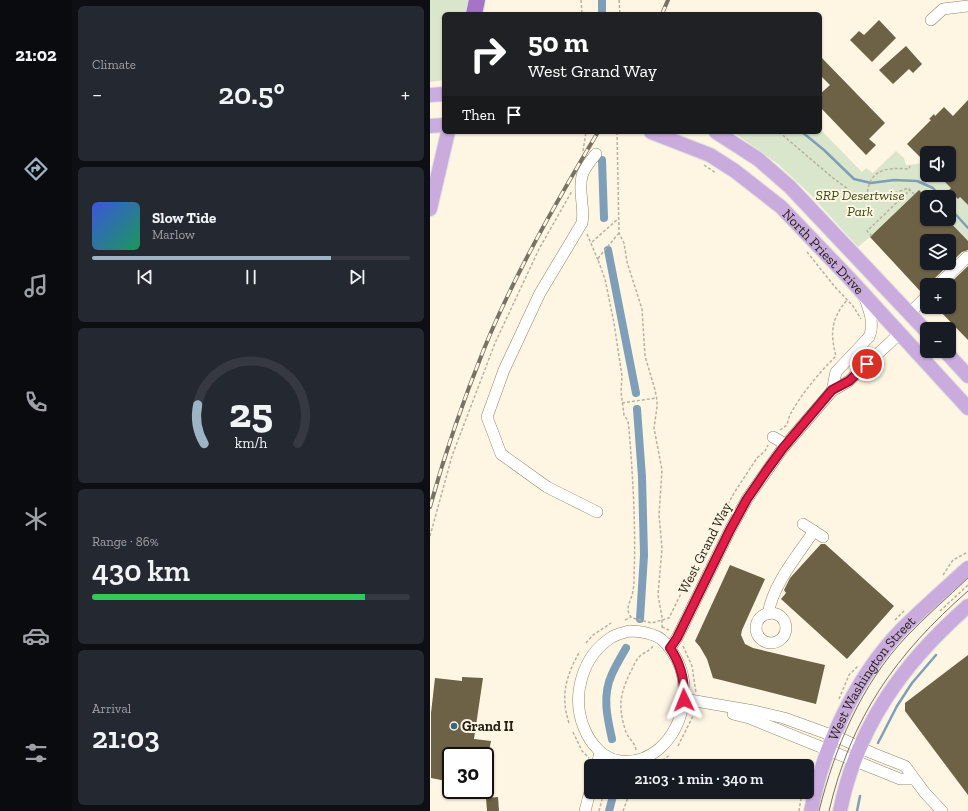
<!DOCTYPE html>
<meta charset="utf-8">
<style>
body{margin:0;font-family:"Zilla Slab",serif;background:#242831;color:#f1f3f6;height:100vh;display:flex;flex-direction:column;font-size:15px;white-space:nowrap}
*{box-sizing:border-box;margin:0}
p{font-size:13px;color:#9ea1a6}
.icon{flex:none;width:22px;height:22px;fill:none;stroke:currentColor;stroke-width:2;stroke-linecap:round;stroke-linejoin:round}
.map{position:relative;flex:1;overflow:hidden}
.details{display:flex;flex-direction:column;gap:6px;padding:6px;background:#0d0f14;width:358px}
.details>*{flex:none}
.guide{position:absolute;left:12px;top:12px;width:380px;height:122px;border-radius:6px;box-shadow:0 1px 3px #0004;background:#202124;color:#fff;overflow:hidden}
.buttons{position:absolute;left:490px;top:146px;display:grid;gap:8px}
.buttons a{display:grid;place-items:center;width:36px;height:36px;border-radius:6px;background:#171b24;box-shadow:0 1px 3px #0004;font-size:20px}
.speed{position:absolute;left:12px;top:747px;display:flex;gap:8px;font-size:20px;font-weight:700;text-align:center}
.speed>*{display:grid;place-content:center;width:52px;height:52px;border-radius:50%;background:#171b24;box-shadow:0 1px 3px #0004;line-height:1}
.speed .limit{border:2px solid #111;border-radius:6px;background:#fff;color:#111}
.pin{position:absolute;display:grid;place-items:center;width:34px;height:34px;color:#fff;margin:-17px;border:2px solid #fff;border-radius:50%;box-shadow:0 1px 4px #0007}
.me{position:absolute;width:44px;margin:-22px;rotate:358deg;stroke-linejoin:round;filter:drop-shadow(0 0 3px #0008)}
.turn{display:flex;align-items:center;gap:14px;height:84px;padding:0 20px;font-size:18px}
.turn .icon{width:52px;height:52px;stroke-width:2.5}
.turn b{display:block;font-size:28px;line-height:34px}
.then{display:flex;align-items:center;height:38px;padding:0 20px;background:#0003;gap:8px;font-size:15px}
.big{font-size:30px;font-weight:600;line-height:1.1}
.details .card{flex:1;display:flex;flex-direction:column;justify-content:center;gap:6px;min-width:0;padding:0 14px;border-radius:6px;background:#242831}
.details .dial{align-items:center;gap:0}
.dial svg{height:104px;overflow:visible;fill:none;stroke:#363941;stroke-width:7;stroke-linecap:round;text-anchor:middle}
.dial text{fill:#f1f3f6;stroke:none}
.song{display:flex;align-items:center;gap:12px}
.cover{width:48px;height:48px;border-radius:6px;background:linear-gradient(135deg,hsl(230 70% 55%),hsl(150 70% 35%))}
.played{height:4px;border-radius:2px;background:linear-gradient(90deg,#9cb4c3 75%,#363941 75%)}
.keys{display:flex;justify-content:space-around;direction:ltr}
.heat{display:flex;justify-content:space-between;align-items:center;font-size:22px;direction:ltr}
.charge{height:6px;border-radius:3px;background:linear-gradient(90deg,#34c759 86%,#363941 0)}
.trip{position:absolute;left:154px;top:759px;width:230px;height:40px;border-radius:6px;background:#171b24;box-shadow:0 1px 3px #0004;font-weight:600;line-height:40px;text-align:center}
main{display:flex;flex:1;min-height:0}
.tabs{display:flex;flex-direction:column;width:72px;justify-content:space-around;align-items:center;background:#090b0e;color:#9ea1a6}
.tabs .icon{width:28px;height:28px}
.tabs .selected{color:#9cb4c3}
.tabs b{font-size:18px;color:#f1f3f6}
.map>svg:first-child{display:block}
.green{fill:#dae6cc}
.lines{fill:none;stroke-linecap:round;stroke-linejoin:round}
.stream{stroke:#7f9eb8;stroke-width:2.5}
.canal{stroke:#7f9eb8;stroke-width:8}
.building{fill:#6d6146;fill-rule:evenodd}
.minor-casing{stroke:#918468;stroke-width:12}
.major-casing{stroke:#e0e0de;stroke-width:16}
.highway-casing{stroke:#e0e0de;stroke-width:18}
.path{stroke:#b8b1a0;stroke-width:1.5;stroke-dasharray:3 2;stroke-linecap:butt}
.minor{stroke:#fff;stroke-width:11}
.major{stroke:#c9acdd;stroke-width:14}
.highway{stroke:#a574c6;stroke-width:16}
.tram{stroke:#787264;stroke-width:1}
.rail-casing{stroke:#787264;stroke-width:4}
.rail{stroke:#fef6e3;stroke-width:2.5;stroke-dasharray:8;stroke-linecap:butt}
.route-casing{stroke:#92132f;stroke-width:10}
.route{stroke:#e11d48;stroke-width:7}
.poi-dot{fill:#346784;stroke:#fef6e3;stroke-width:1.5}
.labels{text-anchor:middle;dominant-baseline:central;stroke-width:4;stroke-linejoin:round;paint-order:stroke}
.park-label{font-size:14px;font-style:italic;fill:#32460e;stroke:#fef6e3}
.street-label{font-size:14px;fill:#241f14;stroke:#fef6e3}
.poi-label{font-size:14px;font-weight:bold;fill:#241f14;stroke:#fef6e3;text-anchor:start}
</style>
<main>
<nav class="tabs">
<b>21:02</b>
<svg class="icon selected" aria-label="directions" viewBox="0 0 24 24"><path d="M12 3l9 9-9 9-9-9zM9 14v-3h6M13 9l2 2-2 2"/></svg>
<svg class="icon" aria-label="music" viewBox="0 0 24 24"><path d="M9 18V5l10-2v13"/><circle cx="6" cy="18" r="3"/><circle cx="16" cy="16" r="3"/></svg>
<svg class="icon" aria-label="phone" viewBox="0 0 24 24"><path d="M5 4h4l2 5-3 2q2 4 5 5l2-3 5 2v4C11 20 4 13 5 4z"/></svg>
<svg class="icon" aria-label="climate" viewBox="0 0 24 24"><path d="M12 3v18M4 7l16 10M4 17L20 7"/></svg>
<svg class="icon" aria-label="car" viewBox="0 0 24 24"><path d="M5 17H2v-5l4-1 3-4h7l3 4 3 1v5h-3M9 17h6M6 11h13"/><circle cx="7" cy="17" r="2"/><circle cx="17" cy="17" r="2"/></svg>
<svg class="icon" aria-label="filters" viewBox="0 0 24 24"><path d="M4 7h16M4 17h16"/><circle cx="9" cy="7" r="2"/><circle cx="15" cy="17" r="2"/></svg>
</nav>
<section class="details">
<div class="card"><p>Climate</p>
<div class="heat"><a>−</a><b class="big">20.5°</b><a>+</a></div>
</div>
<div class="card">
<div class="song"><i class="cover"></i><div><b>Slow Tide</b><p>Marlow</p></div></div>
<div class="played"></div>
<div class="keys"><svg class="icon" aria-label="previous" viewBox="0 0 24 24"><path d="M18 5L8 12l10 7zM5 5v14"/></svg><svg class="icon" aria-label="pause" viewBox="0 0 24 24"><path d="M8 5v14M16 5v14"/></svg><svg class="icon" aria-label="next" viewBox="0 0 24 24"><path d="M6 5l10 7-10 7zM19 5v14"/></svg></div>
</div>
<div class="card dial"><svg viewBox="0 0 100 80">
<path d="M14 69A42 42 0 1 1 86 69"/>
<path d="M14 69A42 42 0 0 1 9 39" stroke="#9cb4c3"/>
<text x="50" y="56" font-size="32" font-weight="700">25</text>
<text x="50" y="72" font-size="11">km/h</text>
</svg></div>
<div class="card"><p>Range · 86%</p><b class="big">430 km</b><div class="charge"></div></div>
<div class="card"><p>Arrival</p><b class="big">21:03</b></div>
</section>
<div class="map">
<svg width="538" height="811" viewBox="0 0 538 811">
<rect width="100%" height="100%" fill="#fef6e3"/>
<g class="green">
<polygon points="0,0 42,0 39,14 14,14 14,80 0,82"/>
<polygon points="390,129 432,172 436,168 443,173 466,151 474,158 476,165 496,163 497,164 497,175 508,175 521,188 519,190 528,199 530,197 538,205 538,241 517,219 519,219 519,197 497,198 489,190 440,237 428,247 380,194 348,164 303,132 390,132"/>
</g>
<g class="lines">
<g class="stream">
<polyline points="372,132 394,150 424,179 441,183 464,180 487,181 503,188 510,197"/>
<polyline points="519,207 538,228"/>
<polyline points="448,743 467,706 482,683 506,655"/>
<polyline points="427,811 430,796"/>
</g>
<g class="canal">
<polyline points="172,0 172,12"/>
<polyline points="172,160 174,218"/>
<polyline points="178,250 206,393"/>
<polyline points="207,409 212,477 214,555 210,619"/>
<path d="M182,739C177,717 172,695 182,674C186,665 191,657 196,648"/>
<polyline points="179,811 184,792"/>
</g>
</g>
<g class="building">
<polygon points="449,20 466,38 442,62 420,40 429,31 434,35"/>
<polygon points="476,46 492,64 483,73 479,69 463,84 449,70"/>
<polygon points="390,56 455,123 439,139 446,145 436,155 390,107 390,94 400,85 390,75"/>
<polygon points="538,100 538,205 530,197 528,199 519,190 521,188 508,175 519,175 519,153 497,153 497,164 477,144 501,120 499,119 504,114 505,116 514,107 523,116"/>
<path d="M489,190L497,198V219H517L538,241V250L532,252L503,280L501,285H497V289L491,292L440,237ZM497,241H519V263H497Z"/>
<polygon points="538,266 538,340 506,307 519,307 518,285"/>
<polygon points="391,544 395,544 464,606 417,659 351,599 356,593 354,590 360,578"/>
<polygon points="300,565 335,579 312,630 311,635 315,644 323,648 395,665 386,704 283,678 277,659 270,647 265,641"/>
<polygon points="538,655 538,795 475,711 475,703"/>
<polygon points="32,677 53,678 44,739 61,741 58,756 21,756 21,782 1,778 1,713 5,678 32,681"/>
<polygon points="68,797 69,811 57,811 56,798"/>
</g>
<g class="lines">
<g class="minor-casing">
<g id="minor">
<polyline points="501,20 513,9 538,6"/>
<path d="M166,154C161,160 154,168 152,176C148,191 155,208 152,223L110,293L74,370L57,417L71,454L117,487L167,512"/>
<polyline points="508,285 537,257"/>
<polyline points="479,314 497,296"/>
<path d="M402,391L406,372L439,337C445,324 439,309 434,296"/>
<polyline points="343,437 355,444"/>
<polyline points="373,524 393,537"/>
<circle cx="341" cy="628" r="15"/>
<path d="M338,614C343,584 367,556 384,531"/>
<path d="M199,631C207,631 215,632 223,635C230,637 237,644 241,650C263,680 256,725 229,749C218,758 205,763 190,761C173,759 160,743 154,728C141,696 152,656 182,637C187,634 193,633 199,631Z"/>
<polyline points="240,648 247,638 300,530 317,499 353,448 402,391 419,381 469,334"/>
<polyline points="254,699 324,711 354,718 412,739 442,753 475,766 495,793 512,811"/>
<polyline points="303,714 319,718 470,779 484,779"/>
<polyline points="167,766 170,752"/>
<polyline points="155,811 161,788"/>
</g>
</g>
<g class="major-casing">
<g id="major">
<polyline points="0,95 14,94"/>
<polyline points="0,126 14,125"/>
<path id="s1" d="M221,132L280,155L305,171L351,207L419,278L538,408"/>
<polyline points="286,132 328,159 360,187 497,332"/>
<polyline points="0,209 18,132"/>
<polyline points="515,351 538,376"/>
<path id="s2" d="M381,811C393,747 425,678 471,630C492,609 515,589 538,568"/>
<path d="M410,811C427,726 474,662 538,606"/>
</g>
</g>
<g class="highway-casing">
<polyline id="highway" points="44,14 47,0"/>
</g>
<g class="path">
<polyline points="151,0 152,14"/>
<polyline points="189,0 190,14"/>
<polyline points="187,132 189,233 194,243 197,262 212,309 215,356 225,390 227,400 227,407 224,428 232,470 229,515 232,548 228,595 232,617 232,628"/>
<polyline points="349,132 403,178 426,195 441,199 449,199 478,188 485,195"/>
<polyline points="153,151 156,132"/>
<polyline points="274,165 286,173"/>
<path d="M437,197C438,170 455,167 479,169L480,166"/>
<path d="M189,233L169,257L168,260L175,279L184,323L192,376L191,392L194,415L198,421L199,429C203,478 206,528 204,578C204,582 204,586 203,590C202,601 193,609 202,618L222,623L239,618L265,565L304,493L327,458L335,451L338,445"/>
<polyline points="157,234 168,260"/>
<polyline points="442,236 437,231 480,190"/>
<polyline points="162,242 189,218"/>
<polyline points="377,252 405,287 423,306 431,319"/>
<polyline points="192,403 226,398"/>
<path d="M350,430L357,425C358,421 359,416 361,413C372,393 390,372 406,356C400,333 401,319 417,300"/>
<polyline points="0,536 22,456 65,343 109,249 142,191"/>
<polyline points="513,575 523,560 538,552"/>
<polyline points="510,611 538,585"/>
<polyline points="195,620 201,617"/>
<polyline points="465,620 475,610"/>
<polyline points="232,627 239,630"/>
<polyline points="156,643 163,635 181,623"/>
<polyline points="253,646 262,666 266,693"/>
<polyline points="409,699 419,675 428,666"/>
<path d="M139,723C130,695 136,676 150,651"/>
<polyline points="143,732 152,751 159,758"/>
<polyline points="248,746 263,716 264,712"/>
<path d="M206,750C205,742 197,738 195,729C188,706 190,694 200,673C203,668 205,661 209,657C214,652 219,652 223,646"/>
<polyline points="224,766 240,755"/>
<polyline points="169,811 174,792"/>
<polyline points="193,811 200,792"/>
<polyline points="369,811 372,792"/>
</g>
<use href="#minor" class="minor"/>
<use href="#major" class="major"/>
<use href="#highway" class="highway"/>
<g class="tram">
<path d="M389,811C405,747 431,685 476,637C496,616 518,597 538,578"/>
<path d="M399,811C421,717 466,654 538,591"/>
</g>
<g class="rail-casing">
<g id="rail">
<polyline points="232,14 238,0"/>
<path d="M0,507C15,453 33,401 54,349C84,275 127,201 168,132"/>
</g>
</g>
<use href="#rail" class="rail"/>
</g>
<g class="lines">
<g class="route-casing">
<path id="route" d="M254,700C255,680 251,664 240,648L247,638L300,530L317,499L337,470L353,448L402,390L419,381L437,364"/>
</g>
<use href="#route" class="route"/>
</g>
<circle class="poi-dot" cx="24" cy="726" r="4"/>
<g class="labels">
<g class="park-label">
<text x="430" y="195">SRP Desertwise<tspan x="430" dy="16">Park</tspan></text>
</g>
<g class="street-label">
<text stroke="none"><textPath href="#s1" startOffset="213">North Priest Drive</textPath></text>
<text transform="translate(275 548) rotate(-63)">West Grand Way</text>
<text stroke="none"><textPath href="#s2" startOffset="148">West Washington Street</textPath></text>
</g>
<g class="poi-label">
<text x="32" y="726">Grand II</text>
</g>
</g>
</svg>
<div class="buttons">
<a><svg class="icon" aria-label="sound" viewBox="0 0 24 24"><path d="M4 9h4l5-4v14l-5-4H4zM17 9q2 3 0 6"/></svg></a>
<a><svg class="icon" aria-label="search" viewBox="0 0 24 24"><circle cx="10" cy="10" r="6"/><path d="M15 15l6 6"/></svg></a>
<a><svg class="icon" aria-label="layers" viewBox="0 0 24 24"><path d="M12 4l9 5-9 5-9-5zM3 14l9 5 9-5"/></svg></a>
<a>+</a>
<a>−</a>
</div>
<div class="speed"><div class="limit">30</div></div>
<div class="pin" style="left:437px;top:364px;background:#d93025"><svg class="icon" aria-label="arrive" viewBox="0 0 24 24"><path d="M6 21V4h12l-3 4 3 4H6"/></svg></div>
<svg class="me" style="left:254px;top:700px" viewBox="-20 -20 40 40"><path d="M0-17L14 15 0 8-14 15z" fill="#e11d48" stroke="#fff" stroke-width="4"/></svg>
<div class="trip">21:03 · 1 min · 340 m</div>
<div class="guide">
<div class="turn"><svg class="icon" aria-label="right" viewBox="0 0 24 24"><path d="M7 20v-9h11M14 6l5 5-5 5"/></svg><div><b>50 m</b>West Grand Way</div></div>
<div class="then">Then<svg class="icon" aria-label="arrive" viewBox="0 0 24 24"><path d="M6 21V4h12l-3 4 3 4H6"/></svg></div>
</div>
</div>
</main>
